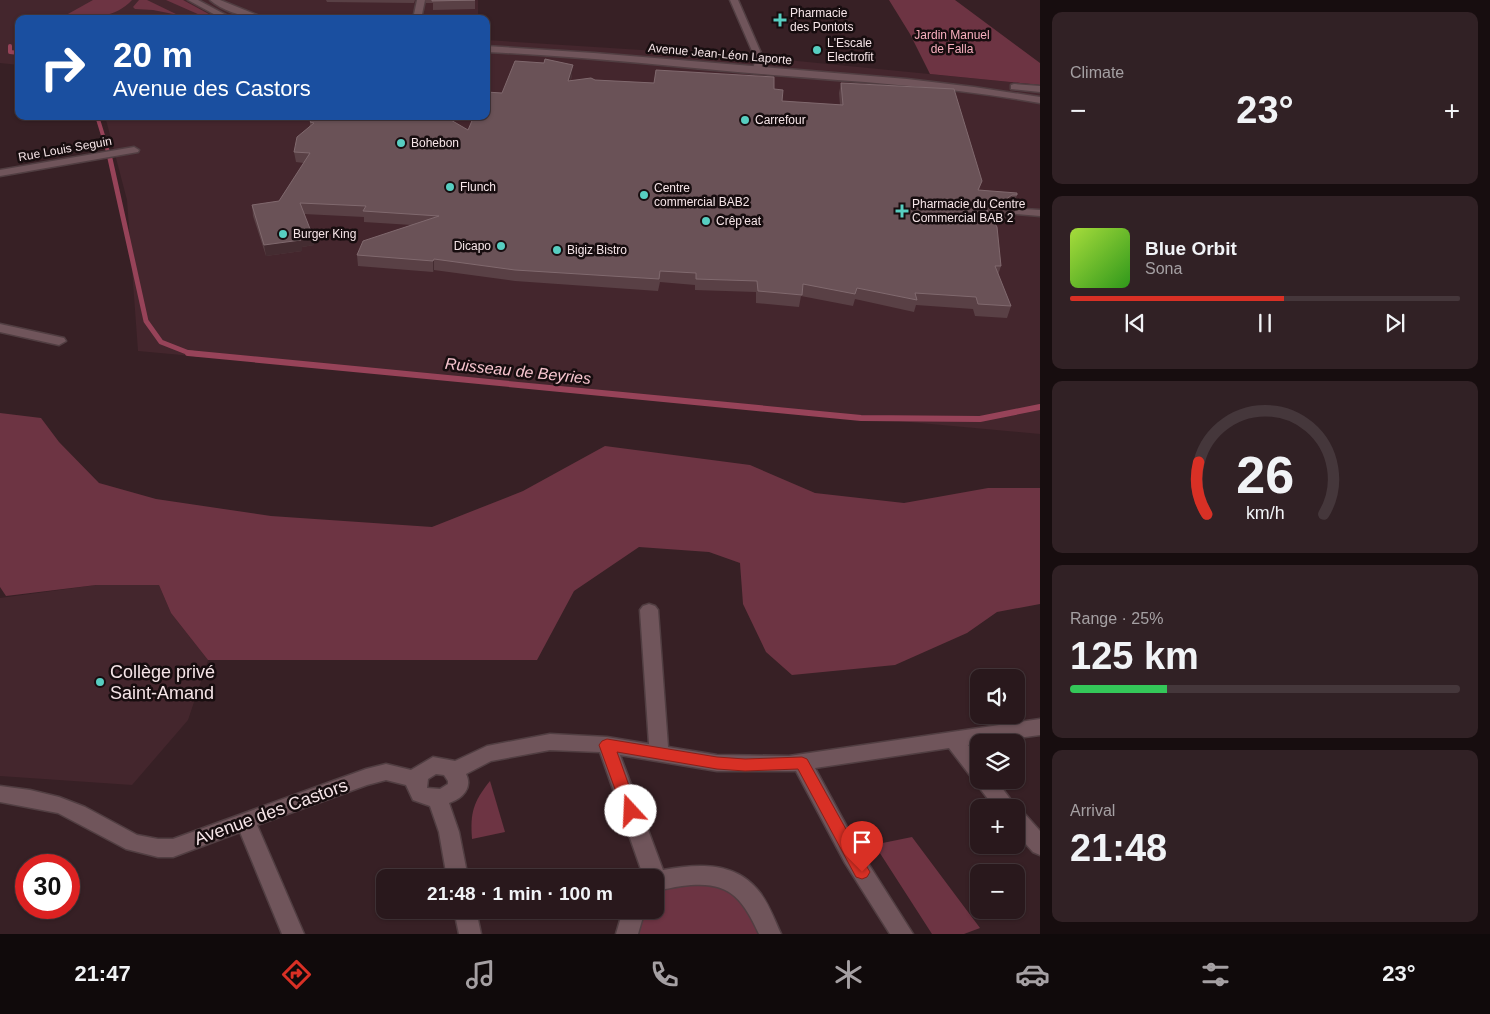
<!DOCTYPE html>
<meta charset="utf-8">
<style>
body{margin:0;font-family:Arial,sans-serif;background:#312125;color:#f1f3f6;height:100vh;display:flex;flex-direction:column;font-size:19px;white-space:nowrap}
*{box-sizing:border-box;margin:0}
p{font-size:16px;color:#a5a0a3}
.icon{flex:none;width:28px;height:28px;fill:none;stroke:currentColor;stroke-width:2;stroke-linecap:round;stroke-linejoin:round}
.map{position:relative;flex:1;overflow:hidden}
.drawer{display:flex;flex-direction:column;gap:12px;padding:12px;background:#170d0f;width:450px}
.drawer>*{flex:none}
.top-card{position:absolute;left:15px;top:15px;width:475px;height:105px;border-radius:10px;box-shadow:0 1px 4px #0004,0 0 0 1px #45373b;background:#1a4fa0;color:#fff;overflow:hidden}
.buttons{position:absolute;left:970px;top:669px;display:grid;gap:10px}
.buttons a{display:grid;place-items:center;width:55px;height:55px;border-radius:10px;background:#29181c;box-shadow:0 1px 4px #0004,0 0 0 1px #45373b;font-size:25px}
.speed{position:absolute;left:15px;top:854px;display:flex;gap:10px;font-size:25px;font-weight:700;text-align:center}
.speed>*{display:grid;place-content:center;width:65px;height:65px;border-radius:50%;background:#29181c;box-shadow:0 1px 4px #0004,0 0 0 1px #45373b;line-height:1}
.speed .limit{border:8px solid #d22;background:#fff;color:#111}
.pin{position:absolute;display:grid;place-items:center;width:42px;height:42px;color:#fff;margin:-51px -21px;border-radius:50% 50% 50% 0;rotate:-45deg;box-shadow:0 0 5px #0007}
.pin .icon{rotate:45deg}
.me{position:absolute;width:55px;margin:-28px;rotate:340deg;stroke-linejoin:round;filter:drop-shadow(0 0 4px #0008)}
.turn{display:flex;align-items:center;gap:18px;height:105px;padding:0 15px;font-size:22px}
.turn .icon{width:65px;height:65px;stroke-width:2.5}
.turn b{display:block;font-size:35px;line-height:42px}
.big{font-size:38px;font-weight:800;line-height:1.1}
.drawer .widget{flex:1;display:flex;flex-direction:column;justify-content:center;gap:8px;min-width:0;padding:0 18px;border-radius:10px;background:#312125}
.drawer .dial{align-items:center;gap:0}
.dial svg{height:130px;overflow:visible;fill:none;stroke:#45373b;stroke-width:7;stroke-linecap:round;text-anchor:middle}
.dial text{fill:#f1f3f6;stroke:none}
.song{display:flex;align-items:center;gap:15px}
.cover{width:60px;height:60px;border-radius:8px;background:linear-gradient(135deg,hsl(80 70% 55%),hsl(110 70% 35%))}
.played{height:5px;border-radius:2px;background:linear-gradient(90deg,#d93025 55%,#45373b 55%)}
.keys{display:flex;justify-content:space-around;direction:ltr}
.heat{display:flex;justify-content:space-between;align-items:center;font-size:28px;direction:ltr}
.charge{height:8px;border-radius:4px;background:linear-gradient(90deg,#34c759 25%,#45373b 0)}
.trip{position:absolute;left:376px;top:869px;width:288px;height:50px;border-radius:10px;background:#29181c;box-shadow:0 1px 4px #0004,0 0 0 1px #45373b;font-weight:800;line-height:50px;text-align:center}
.tab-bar{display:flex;height:80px;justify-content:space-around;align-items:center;background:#100a0b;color:#a5a0a3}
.tab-bar .icon{width:35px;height:35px}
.tab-bar .current{color:#d93025}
.tab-bar b{font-size:22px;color:#f1f3f6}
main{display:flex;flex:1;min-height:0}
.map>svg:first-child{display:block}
.built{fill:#44262d}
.green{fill:#6d3443}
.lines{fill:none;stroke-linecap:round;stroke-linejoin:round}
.stream-far2{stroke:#974359;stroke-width:4}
.stream-far1{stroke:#974359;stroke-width:5}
.stream{stroke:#974359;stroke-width:6}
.street-casing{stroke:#513e42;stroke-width:3}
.secondary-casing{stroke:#513e42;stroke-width:3}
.street{fill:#70555b;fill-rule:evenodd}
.secondary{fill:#70555b;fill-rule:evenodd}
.wall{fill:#594045}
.shaded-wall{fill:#442c31}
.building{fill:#6a5257;stroke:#80696e}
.route{fill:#d93025;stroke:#8d1f18}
.poi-dot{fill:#57cec1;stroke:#170d0f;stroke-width:2}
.labels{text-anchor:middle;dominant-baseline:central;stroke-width:5;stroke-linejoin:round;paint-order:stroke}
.far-poi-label{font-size:12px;fill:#f6e5e8;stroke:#170d0f;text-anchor:start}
.far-park-label{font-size:12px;fill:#f8afbe;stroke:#170d0f}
.far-street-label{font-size:12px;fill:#f6e5e8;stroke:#170d0f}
.water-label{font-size:16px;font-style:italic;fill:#f7c5cf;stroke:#170d0f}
.near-poi-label{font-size:18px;fill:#f6e5e8;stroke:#170d0f;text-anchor:start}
.near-street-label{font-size:18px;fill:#f6e5e8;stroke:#170d0f}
</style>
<main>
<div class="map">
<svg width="1040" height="934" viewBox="0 0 1040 934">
<rect width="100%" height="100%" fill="#372025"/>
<g class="built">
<polygon points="0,0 478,0 478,19 19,19 19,65 0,63"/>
<polygon points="486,40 767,58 1040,85 1040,434 138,351 127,200 105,116 486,116"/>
<polygon points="96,585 159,585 171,613 208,660 188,720 132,785 0,776 0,598"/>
</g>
<g class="green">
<path d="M93,0H132C114,20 83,19 59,19Z"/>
<polygon points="139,0 147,0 178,15 153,10 135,9 133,7"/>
<polygon points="166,0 183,0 218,19 209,19"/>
<polygon points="889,0 955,0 1040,63 1040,85 930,74 910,34"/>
<polygon points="0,413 41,418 59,442 99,483 156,499 271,516 432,527 523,491 605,446 750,465 815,493 904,503 988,488 1040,488 1040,604 997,612 967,633 895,665 792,675 766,652 743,604 740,563 709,552 639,547 574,591 537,660 208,660 171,613 159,585 96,585 6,596 0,587"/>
<path d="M490,781L505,832L472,839C470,813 473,802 490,781Z"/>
<polygon points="912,837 980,928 964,934 932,934 876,847 862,850 858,848"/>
<polygon points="682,881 728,885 764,934 635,934 643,910 655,910 655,891 659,887"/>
</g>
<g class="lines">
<g class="stream-far2">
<polyline points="10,46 10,52 19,53"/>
<polyline points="97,116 109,155"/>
</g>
<polyline class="stream-far1" points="109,154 146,321 161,342 189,353 199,354"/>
<polyline class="stream" points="188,353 861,418 980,419 1040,407"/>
<g class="street-casing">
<g id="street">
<polygon points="417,0 425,0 421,19 413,19"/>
<polygon points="730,0 738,0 764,60 760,72 757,73 752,70 756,60"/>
<polygon points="134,147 139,150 138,152 0,176 0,170"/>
<polygon points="1010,208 1040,210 1040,216 1006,213 1004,211"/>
<polygon points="0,324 64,338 66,341 59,345 0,332"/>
<path d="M649,604L655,606L658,610L668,747L717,755L789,756L1040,719V735L968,745L979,758V780H996L1017,808L1016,809L1023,812L1040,831V855L1033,852L1016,833V808H995L949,748L815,768L859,849L913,934H890L845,863L796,771H717L620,755L663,870C696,864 733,861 757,889C768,901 774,919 781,934H759C741,895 727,880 682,886C673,887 664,890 655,890V878H644L600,752L550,750L491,761L466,774C473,788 462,799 449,803L459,832L468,878H447L439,832L430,806L413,800L406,785L386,780L367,785L257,825L304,934H282L240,832L173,857H158L126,849L58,813L0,802V786L30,790L59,797L85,807L137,835L158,839H173L366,769L386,764L411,770L433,757L455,761L487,746L550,734L607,737L649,744L640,610L643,606ZM436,774L444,775L448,781V784L440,789L427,788L428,779Z"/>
<polygon points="454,910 476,910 481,934 459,934"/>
<polygon points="623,910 645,910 638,934 616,934"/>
</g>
</g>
<g class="secondary-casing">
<g id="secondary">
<polygon points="188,0 198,0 228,16 221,18"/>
<path d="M210,0H220L267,19C249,19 224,12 210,0Z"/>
<path d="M486,46L594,53L907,79L974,87L1040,97V103C951,87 862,82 773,75C677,67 582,56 486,52Z"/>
<polygon points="1014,84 1040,86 1040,92 1011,89 1011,85"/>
</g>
</g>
<use href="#street" class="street"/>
<use href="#secondary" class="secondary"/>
</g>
<g class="wall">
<polygon points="326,0 415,0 414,3 327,2"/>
<polygon points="425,0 475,0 475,9 433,10 433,3 426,3"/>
<polygon points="572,74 571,80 595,80 774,89 782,101 840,105 839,93 841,83 982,181 979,190 1017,195 1014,204 1016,207 1013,218 991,217 1001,266 998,275 1011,306 1007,318 975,316 973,309 916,305 914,312 855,299 853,306 801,296 799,307 756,303 756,292 695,290 695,285 660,282 658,291 515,281 434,270 433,272 358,266 357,255 412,225 364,222 364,217 304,214 312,234 314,245 302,247 302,251 266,256 253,216 252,205 279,201 304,163 296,162 294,152 310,125 310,122 468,130 502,93"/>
</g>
<g class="shaded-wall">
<polygon points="573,65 572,74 568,90 568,81"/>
<polygon points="1012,195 1009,206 1005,200"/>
<polygon points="312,234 314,245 302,247 302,251 266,256 264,245 299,236"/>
<polygon points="434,259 434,270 433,272 433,261"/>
</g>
<g class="building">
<polygon points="432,0 475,0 432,1"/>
<polygon points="545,59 573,65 568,81 591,78 595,80 654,83 656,70 774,77 774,89 783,90 782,101 843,105 841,83 954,89 982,181 978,190 1017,193 1017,195 1012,195 1005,200 1009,204 1016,204 1016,207 984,205 997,227 1001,266 995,266 1011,306 978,304 976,297 915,293 917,300 857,288 855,294 803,284 802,295 758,291 757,281 696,279 696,273 660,271 659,279 515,270 434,259 433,261 357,255 363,241 439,216 363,211 366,206 300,203 312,234 299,236 301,240 264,245 252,205 279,201 310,153 294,152 297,137 314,123 310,122 314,116 444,116 468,130 474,116 486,116 486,92 502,93 515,61 544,63"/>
</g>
<polygon class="route" points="607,739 717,757 745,759 802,757 807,759 867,867 870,872 867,877 862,879 856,877 798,769 745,771 717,769 617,752 638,811 636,816 631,818 625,816 623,811 599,745 602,741"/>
<g class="poi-dot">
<path d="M777.5 12.5h5v5h5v5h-5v5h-5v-5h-5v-5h5z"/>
<circle cx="817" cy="50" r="5"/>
<circle cx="745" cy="120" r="5"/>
<circle cx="401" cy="143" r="5"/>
<circle cx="450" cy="187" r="5"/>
<circle cx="644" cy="195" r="5"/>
<path d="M899.5 203.5h5v5h5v5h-5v5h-5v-5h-5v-5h5z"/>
<circle cx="706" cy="221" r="5"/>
<circle cx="283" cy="234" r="5"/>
<circle cx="501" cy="246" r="5"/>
<circle cx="557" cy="250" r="5"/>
<circle cx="100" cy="682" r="5"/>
</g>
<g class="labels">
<g class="far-poi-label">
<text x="790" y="13">Pharmacie<tspan x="790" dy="14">des Pontots</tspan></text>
<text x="827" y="43">L'Escale<tspan x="827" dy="14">Electrofit</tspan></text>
<text x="755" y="120">Carrefour</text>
<text x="411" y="143">Bohebon</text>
<text x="460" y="187">Flunch</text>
<text x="654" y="188">Centre<tspan x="654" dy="14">commercial BAB2</tspan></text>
<text x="912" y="204">Pharmacie du Centre<tspan x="912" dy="14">Commercial BAB 2</tspan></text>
<text x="716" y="221">Crêp'eat</text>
<text x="293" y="234">Burger King</text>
<text x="491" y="246" text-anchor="end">Dicapo</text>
<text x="567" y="250">Bigiz Bistro</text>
</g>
<g class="far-park-label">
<text x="952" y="35">Jardin Manuel<tspan x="952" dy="14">de Falla</tspan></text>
</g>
<g class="far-street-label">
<text transform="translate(720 54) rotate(5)">Avenue Jean-Léon Laporte</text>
<text transform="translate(65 149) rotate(-10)">Rue Louis Seguin</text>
</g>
<g class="water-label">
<text transform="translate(518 371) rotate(6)">Ruisseau de Beyries</text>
</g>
<g class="near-poi-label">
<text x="110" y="672">Collège privé<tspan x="110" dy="21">Saint-Amand</tspan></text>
</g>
<g class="near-street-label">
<text transform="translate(271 812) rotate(-20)">Avenue des Castors</text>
</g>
</g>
</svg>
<div class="buttons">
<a><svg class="icon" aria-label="sound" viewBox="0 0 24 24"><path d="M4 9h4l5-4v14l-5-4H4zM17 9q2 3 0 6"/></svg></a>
<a><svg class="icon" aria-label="layers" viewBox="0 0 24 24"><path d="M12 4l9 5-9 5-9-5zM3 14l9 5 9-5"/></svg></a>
<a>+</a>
<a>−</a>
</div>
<div class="speed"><div class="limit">30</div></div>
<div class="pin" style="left:862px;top:872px;background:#d93025"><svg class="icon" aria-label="arrive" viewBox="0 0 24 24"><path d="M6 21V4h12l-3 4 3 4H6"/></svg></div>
<svg class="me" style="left:631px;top:811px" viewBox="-20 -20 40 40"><circle r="19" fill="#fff"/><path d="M0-13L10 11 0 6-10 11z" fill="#d93025"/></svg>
<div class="trip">21:48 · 1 min · 100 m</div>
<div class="top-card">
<div class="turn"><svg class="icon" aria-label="right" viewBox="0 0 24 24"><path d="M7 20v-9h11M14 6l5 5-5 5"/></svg><div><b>20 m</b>Avenue des Castors</div></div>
</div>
</div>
<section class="drawer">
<div class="widget"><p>Climate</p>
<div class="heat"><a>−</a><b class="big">23°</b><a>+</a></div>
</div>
<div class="widget">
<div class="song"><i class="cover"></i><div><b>Blue Orbit</b><p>Sona</p></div></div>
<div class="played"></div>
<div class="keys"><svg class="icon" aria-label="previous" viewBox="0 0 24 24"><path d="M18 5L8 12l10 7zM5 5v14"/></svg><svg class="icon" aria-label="pause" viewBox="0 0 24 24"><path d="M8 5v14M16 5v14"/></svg><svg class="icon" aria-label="next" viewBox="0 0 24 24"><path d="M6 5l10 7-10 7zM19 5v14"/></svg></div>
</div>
<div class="widget dial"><svg viewBox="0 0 100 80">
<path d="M14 69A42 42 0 1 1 86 69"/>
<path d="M14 69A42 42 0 0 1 9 37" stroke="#d93025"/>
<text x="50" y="56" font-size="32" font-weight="700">26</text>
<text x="50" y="72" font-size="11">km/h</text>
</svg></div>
<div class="widget"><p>Range · 25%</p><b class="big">125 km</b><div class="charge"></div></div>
<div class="widget"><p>Arrival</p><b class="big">21:48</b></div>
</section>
</main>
<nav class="tab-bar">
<b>21:47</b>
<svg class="icon current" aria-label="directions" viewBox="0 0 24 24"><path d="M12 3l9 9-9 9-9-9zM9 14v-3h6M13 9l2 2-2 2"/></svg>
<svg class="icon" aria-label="music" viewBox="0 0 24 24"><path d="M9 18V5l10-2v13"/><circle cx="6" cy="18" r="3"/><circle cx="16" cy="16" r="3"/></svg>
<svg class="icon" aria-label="phone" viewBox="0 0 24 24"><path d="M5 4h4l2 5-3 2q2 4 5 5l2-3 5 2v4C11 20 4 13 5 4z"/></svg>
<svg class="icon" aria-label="climate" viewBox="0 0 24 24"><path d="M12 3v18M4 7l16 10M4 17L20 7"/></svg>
<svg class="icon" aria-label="car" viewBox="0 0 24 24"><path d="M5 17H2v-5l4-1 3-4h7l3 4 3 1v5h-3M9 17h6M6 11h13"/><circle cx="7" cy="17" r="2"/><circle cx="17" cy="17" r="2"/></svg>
<svg class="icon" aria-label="filters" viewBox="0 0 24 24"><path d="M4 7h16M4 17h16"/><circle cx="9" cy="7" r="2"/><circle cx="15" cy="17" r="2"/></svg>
<b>23°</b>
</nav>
